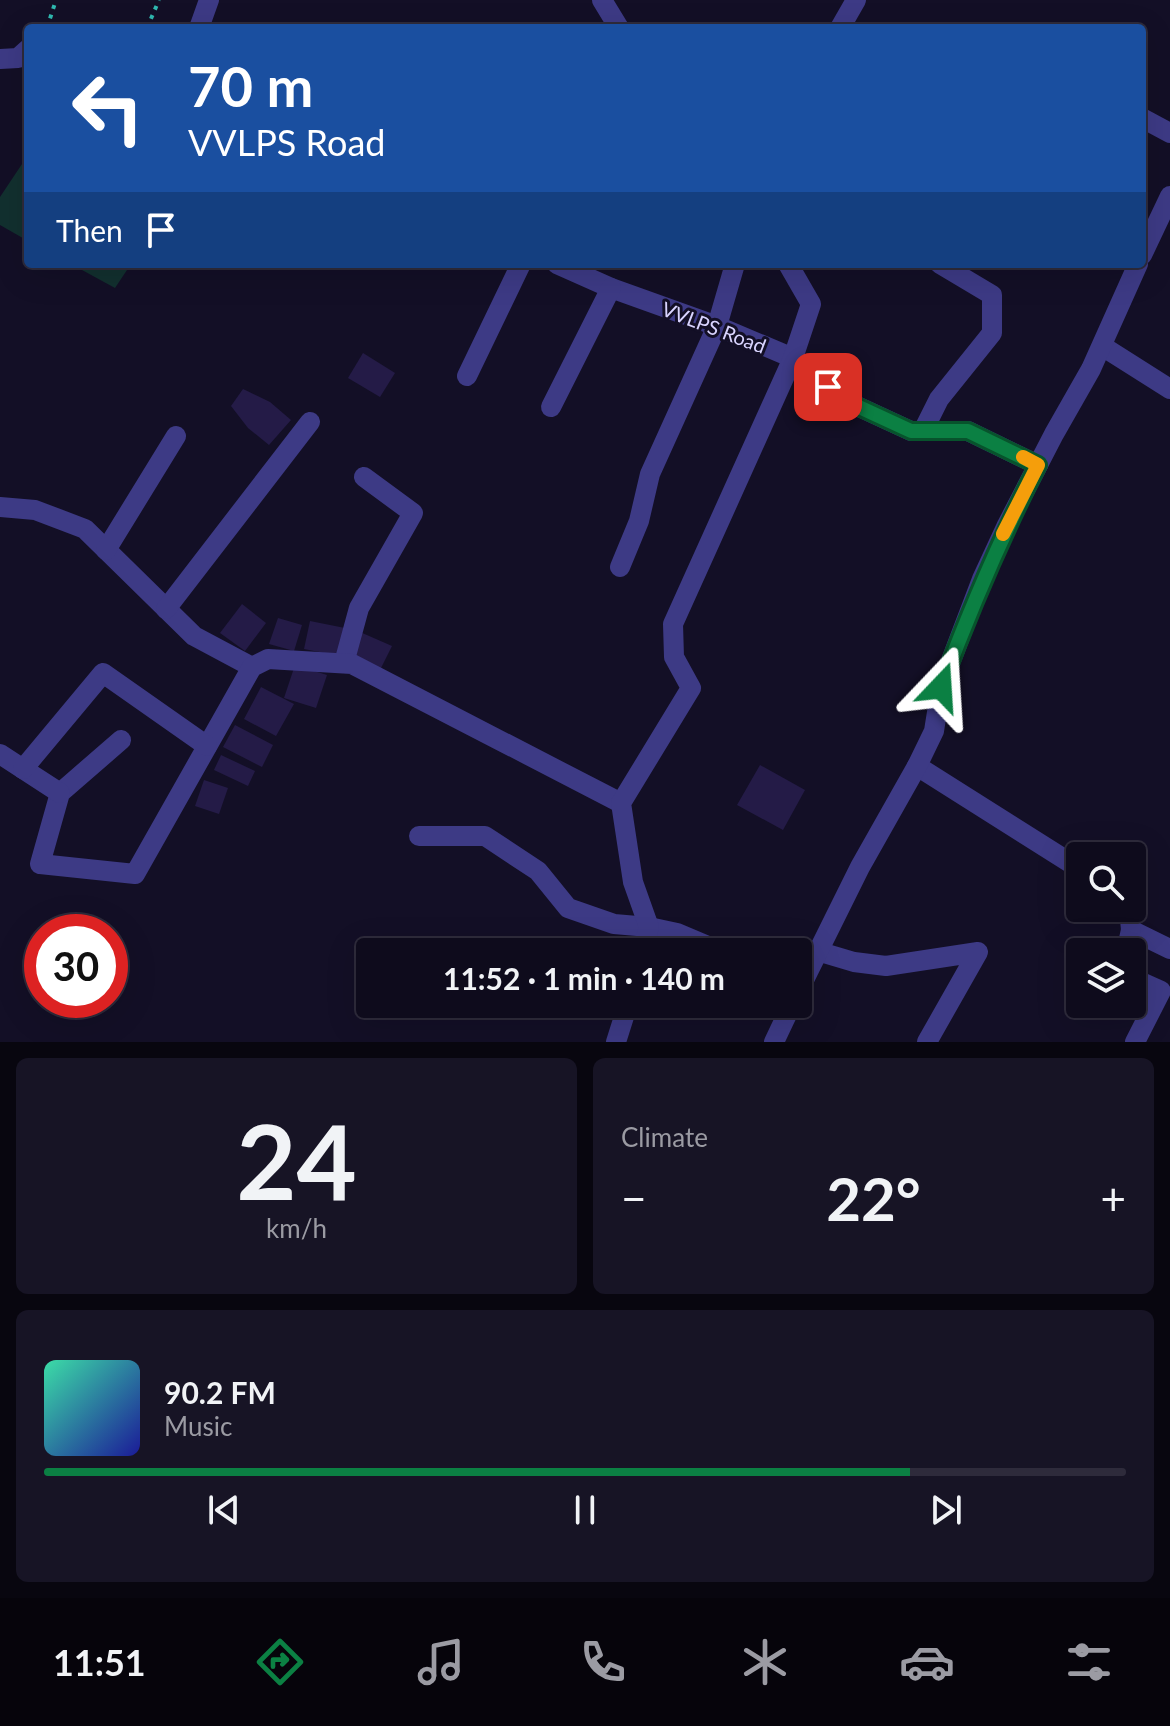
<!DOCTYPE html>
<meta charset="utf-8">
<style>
body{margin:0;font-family:Lato,sans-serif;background:#171425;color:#f1f3f6;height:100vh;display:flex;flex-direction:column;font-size:30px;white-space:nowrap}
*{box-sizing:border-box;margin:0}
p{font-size:26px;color:#9b9ba3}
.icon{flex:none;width:44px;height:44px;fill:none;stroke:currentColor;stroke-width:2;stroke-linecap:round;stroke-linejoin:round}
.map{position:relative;height:1042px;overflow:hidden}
.details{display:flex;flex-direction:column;gap:16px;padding:16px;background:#08060f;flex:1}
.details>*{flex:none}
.guide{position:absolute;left:24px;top:24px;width:1122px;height:244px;border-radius:8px;box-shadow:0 8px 32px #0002,0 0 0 2px #2e2b3b;background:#1a4fa0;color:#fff;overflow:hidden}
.buttons{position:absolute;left:1066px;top:842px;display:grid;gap:16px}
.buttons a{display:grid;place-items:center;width:80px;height:80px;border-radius:8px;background:#0e0b1c;box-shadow:0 8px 32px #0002,0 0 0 2px #2e2b3b;font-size:40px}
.speed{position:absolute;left:24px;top:914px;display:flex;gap:16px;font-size:40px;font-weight:700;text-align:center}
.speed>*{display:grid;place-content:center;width:104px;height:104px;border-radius:50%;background:#0e0b1c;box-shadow:0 8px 32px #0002,0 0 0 2px #2e2b3b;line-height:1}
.speed .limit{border:12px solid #d22;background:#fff;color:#111}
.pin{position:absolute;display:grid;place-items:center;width:68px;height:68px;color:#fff;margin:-34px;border-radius:16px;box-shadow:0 4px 12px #0006}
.me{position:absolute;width:88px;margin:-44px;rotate:20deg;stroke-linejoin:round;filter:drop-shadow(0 0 6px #0008)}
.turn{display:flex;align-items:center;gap:28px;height:168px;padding:0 32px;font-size:36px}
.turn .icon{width:104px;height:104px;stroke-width:2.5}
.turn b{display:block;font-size:56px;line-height:68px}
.then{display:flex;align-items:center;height:76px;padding:0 32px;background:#0003;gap:16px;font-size:30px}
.big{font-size:60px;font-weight:700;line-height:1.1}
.details .card{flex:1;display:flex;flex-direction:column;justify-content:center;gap:12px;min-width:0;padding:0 28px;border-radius:12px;background:#171425}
.details .dial{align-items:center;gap:0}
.dial b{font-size:104px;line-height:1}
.song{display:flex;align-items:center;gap:24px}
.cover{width:96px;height:96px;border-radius:12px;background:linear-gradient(135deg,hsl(160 70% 55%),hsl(240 70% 35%))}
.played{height:8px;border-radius:4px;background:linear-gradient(90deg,#0b8043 80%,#2e2b3b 80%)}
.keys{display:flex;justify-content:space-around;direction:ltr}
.heat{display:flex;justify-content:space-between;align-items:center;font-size:44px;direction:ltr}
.details .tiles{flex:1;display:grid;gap:16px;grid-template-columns:1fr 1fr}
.card:last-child{grid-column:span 2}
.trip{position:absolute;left:356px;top:938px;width:456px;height:80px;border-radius:8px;background:#0e0b1c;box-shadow:0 8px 32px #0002,0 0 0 2px #2e2b3b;font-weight:700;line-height:80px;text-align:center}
.tab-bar{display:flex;height:128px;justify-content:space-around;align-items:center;background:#06040b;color:#9b9ba3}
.tab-bar .icon{width:56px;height:56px}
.tab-bar .active{color:#0b8043}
.tab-bar b{font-size:36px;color:#f1f3f6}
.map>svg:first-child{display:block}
.green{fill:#12302f}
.building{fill:#241b47}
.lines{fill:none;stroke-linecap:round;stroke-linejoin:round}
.path{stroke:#2fb8b0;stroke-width:4;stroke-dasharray:4 6;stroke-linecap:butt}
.minor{stroke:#3d3a85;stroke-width:20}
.route-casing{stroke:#07532c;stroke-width:20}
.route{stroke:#0b8043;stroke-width:14}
.slow{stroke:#f59e0b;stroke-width:14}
.labels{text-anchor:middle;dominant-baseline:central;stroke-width:6;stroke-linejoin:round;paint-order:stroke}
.street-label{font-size:20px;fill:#d9d4ff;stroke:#130f26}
</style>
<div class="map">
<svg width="1170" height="1042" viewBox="0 0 1170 1042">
<rect width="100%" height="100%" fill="#130f26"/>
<g class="green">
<polygon points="28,155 28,241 0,225 0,197"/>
<polygon points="71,264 131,264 115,288"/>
</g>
<g class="building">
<polygon points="363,353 395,373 380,397 348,378"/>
<polygon points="243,389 270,402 291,420 269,445 248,428 231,406"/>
<polygon points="242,604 266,623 245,651 220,633"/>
<polygon points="278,618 302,625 294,651 269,644"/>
<polygon points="310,621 345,628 339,656 304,649"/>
<polygon points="360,632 392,646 380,670 350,655"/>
<polygon points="295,665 327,675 316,708 284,698"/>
<polygon points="261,687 294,704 276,736 244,719"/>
<polygon points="235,725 273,745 262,767 223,747"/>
<polygon points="221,755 255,771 248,786 214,770"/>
<polygon points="760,765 805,790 783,830 737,805"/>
<polygon points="204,780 228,788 219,814 195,806"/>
</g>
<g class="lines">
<g class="path">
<polyline points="47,28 56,0"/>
<polyline points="147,28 159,0"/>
</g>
<g class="minor">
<polyline points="602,0 619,28"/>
<polyline points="199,28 209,0"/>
<polyline points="840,28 856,0"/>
<polyline points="0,59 18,58 28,49"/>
<polyline points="1142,118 1170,133"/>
<polyline points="1142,255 1170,196"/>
<polyline points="557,264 611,288 717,326 793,358 846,401 911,431 968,431 1038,465"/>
<polyline points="1102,346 1170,389"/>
<polyline points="467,376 521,264"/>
<polyline points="551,407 611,288"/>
<polyline points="923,431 939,399 992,333 992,295 940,264"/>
<polyline points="0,507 35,510 85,529 194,636 252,667"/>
<polyline points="106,550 176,436"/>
<polyline points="620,567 639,521 650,474 717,326 735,264"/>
<polyline points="166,609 310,422"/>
<polyline points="344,663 359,608 413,513 364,477"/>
<polyline points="121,740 60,793 40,864 135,874 252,667 268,659 352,664 621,803"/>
<polyline points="0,754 60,793"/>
<polyline points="917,766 1080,869"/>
<polyline points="23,769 103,673 207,746"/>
<polyline points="419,836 485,836 538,871 568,908 614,924 649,927 677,933 722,952"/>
<polyline points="1129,908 1131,930 1170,949"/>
<polyline points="817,951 854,962 886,966 978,952 927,1042"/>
<polyline points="642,952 649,927 633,882 621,803 691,688 674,657 673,624 793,358 811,304 788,264"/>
<polyline points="1126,952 1131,930"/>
<polyline points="1132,978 1161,991 1135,1042"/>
<polyline points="798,992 860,867 917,766 934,731 941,687 982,579 1007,525 1054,434 1091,369 1138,264"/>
<polyline points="616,1042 628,1004"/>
<polyline points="774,1042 792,1004"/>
</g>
</g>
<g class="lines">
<g class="route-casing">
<path id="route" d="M828,387L846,401L911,431H968L1038,465C1001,537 970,610 941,687"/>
</g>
<use href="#route" class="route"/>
<polyline class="slow" points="1003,534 1038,465 1023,457"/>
</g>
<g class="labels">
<g class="street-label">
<text transform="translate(714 327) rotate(21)">VVLPS Road</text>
</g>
</g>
</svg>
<div class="buttons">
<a><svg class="icon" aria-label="search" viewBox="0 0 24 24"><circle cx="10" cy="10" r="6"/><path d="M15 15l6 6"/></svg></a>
<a><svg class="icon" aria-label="layers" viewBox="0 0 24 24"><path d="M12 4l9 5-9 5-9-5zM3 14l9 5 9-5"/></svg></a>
</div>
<div class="speed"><div class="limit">30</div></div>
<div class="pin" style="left:828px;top:387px;background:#d93025"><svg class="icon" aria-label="arrive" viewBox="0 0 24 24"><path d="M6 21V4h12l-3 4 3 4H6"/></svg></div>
<svg class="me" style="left:941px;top:687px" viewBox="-20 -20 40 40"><path d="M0-17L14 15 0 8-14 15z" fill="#0b8043" stroke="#fff" stroke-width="4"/></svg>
<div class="trip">11:52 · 1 min · 140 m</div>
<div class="guide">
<div class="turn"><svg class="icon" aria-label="left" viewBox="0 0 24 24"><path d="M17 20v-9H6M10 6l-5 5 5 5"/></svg><div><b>70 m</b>VVLPS Road</div></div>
<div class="then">Then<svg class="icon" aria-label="arrive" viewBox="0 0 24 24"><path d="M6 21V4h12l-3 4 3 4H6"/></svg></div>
</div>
</div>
<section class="details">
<div class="tiles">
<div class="card dial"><b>24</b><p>km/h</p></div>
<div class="card"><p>Climate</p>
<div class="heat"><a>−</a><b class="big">22°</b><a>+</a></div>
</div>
<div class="card">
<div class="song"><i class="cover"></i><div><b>90.2 FM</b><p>Music</p></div></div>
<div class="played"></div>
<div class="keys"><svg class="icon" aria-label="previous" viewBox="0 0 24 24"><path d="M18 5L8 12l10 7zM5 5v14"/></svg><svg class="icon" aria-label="pause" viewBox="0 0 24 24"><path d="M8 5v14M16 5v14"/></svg><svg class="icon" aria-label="next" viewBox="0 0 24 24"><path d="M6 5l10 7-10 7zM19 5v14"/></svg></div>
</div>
</div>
</section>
<nav class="tab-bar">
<b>11:51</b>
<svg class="icon active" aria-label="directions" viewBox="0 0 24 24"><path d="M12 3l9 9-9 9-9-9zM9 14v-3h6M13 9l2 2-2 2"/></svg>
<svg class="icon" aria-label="music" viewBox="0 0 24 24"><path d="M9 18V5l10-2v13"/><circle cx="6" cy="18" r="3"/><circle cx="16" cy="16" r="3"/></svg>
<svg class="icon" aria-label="phone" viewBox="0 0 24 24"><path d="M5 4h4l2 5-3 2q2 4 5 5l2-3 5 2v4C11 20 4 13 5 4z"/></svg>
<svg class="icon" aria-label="climate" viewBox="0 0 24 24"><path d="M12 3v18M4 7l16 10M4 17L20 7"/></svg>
<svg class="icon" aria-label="car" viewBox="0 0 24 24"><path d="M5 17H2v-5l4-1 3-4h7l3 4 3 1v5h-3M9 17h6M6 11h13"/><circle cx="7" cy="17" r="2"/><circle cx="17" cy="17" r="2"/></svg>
<svg class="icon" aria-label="filters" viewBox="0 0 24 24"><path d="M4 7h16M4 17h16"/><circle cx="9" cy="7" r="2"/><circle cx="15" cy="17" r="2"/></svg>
</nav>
